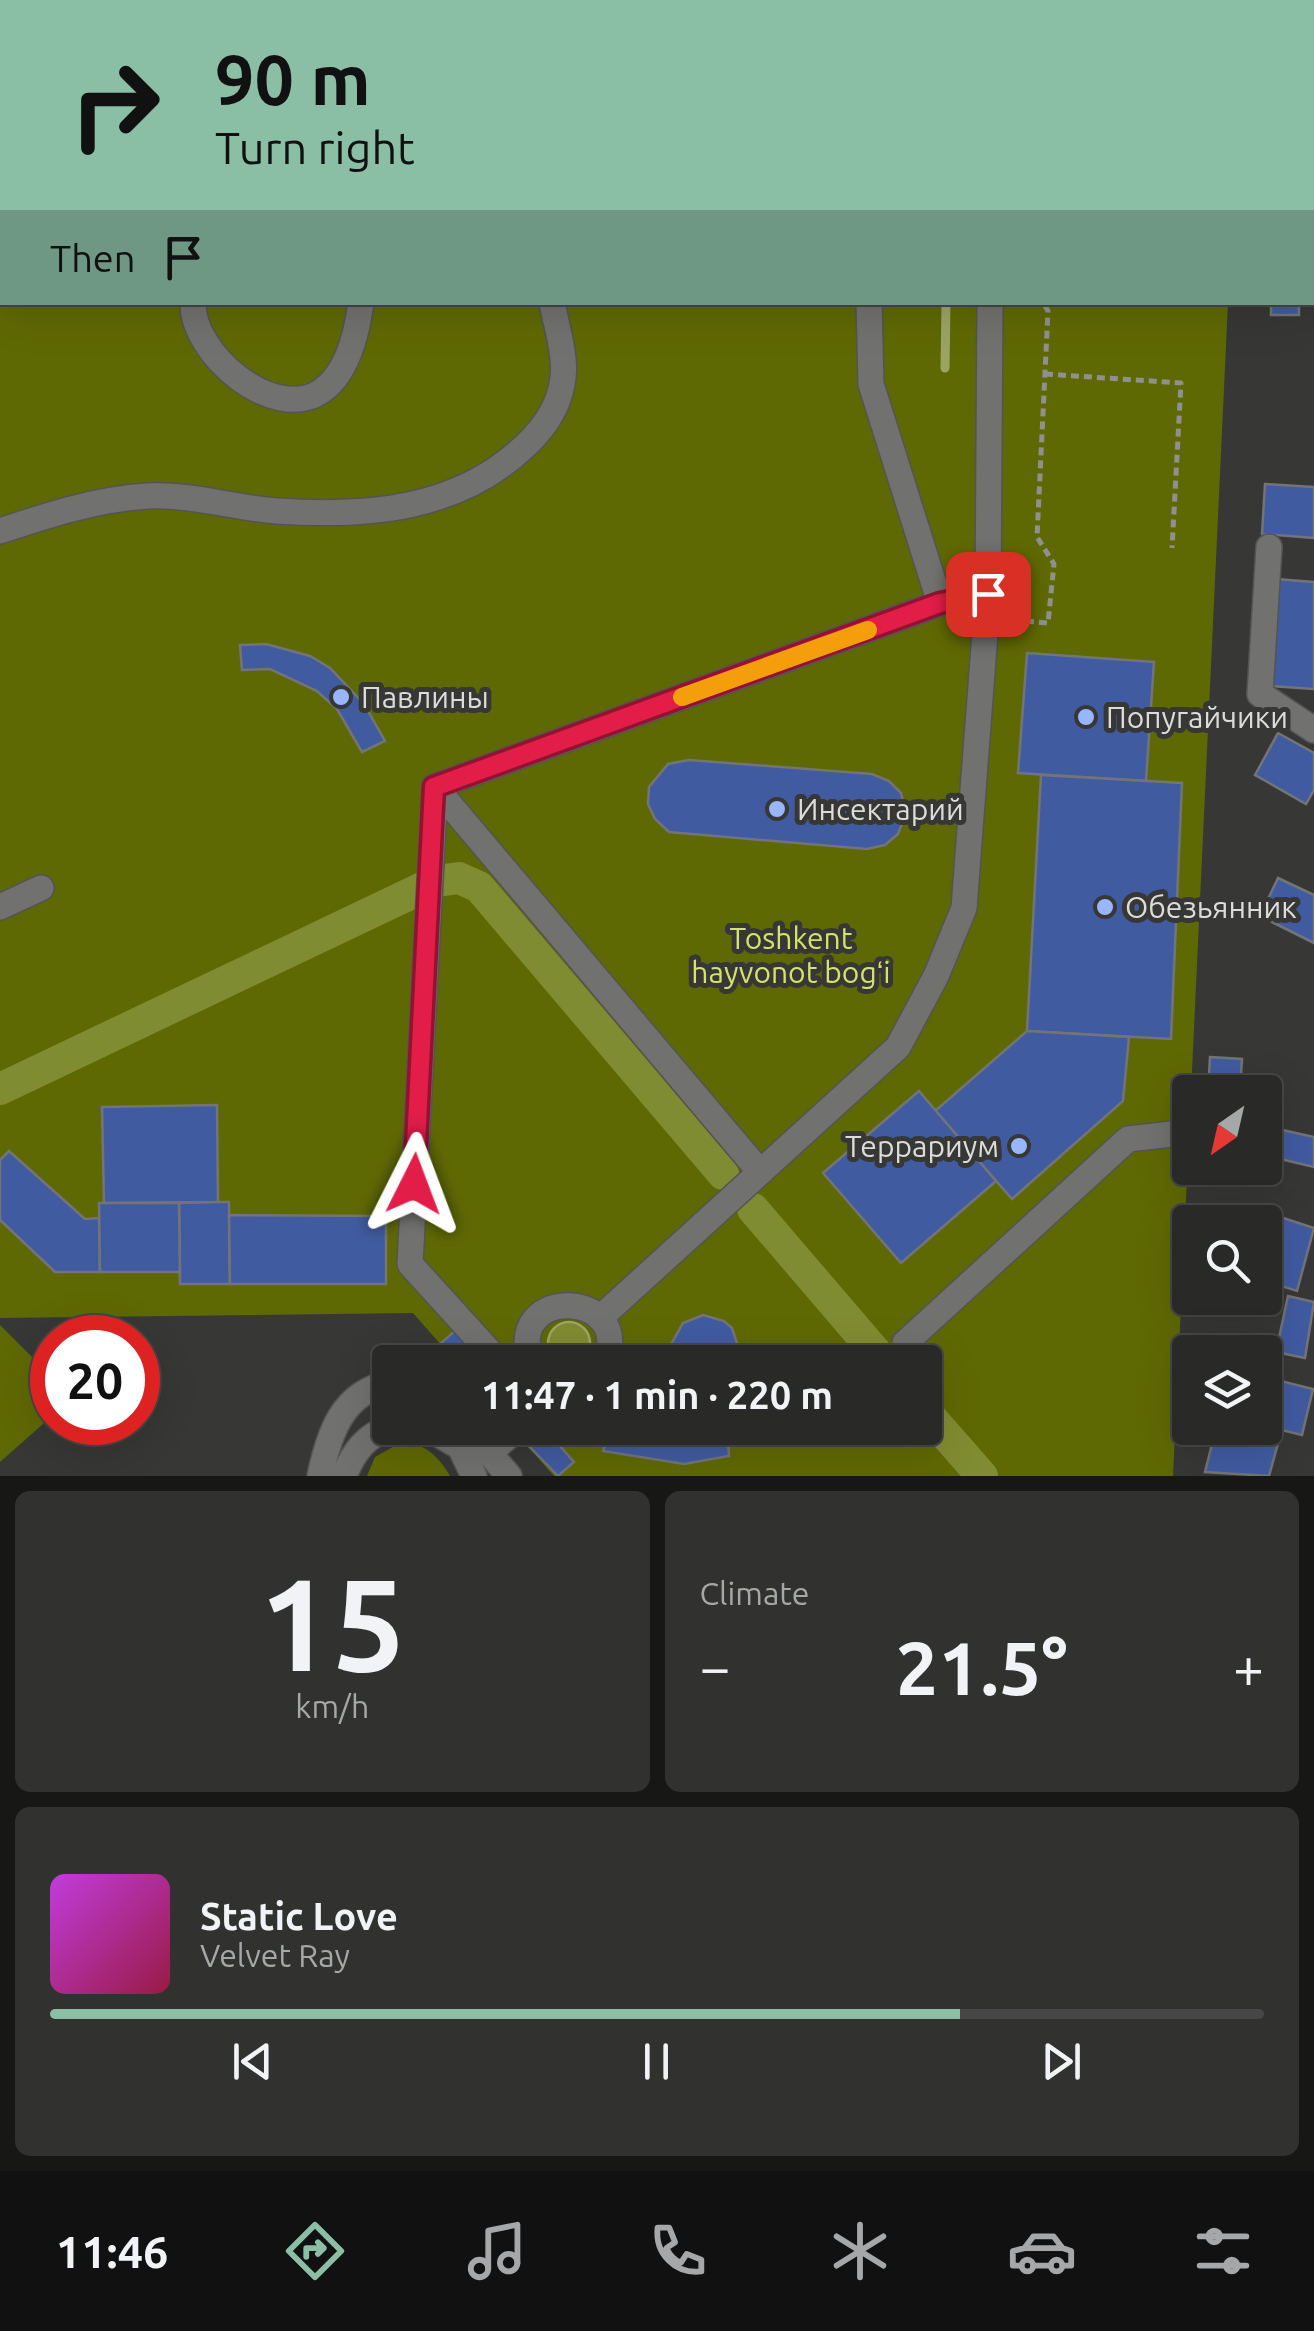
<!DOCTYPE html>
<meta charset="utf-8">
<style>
body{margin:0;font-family:Ubuntu,sans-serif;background:#313230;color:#f1f3f6;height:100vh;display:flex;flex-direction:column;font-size:38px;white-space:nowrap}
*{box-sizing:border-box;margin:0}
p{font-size:32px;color:#a5a7a8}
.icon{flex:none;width:55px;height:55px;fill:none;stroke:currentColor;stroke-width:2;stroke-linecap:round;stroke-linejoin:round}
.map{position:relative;height:1476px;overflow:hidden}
.details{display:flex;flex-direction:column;gap:15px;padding:15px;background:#171716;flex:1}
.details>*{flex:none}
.guide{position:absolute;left:0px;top:0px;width:1315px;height:305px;box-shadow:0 10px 40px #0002,0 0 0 2px #454645;background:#8abfa5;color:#111;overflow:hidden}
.needle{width:65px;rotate:214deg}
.buttons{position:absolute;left:1172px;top:1075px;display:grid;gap:20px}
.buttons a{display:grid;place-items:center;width:110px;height:110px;border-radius:10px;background:#292a28;box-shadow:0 10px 40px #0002,0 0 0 2px #454645;font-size:50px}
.speed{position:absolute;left:30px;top:1315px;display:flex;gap:20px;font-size:50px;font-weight:700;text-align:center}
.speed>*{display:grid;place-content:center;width:130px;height:130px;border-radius:50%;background:#292a28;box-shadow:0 10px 40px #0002,0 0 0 2px #454645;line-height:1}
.speed .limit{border:15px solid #d22;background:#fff;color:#111}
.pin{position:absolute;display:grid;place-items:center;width:85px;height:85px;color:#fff;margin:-42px;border-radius:20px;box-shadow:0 5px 15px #0006}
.me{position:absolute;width:110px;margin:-55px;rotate:3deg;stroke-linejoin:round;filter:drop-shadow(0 0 8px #0008)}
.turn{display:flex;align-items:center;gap:35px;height:210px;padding:0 50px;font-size:45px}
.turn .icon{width:130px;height:130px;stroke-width:2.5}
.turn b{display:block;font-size:70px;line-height:85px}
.then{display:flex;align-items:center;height:95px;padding:0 50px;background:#0003;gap:20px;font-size:38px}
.big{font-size:75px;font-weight:700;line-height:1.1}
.details .card{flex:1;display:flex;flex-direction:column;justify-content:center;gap:15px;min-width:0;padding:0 35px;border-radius:15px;background:#313230}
.details .dial{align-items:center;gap:0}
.dial b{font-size:130px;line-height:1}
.song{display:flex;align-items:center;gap:30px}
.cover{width:120px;height:120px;border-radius:15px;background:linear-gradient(135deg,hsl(290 70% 55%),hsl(340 70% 35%))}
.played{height:10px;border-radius:5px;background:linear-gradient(90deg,#8abfa5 75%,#454645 75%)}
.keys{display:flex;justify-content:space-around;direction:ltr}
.heat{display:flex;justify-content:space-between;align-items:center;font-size:55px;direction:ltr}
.details .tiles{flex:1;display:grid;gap:15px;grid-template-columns:1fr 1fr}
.card:last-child{grid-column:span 2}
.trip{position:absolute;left:372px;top:1345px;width:570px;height:100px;border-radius:10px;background:#292a28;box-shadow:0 10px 40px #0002,0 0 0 2px #454645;font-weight:700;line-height:100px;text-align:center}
.tabs{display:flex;height:160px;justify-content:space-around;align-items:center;background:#101110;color:#a5a7a8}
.tabs .icon{width:70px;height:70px}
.tabs .on{color:#8abfa5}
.tabs b{font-size:45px;color:#f1f3f6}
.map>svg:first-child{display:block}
.green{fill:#5f6903}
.water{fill:#808c31;stroke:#9ca464;stroke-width:2.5}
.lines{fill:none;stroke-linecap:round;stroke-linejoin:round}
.stream{stroke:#9ca464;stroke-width:9}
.canal{stroke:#808c31;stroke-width:32}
.building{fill:#405ba0;stroke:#737477;stroke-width:2.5}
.minor-casing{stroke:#545452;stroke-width:28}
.path{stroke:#90908e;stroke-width:5;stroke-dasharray:8 5;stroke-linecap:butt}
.minor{stroke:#71726f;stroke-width:25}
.route-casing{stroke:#92132f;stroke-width:25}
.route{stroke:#e11d48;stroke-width:18}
.slow{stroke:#f59e0b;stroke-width:18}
.poi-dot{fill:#97b6fd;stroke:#373835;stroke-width:4}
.labels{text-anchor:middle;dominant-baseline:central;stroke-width:10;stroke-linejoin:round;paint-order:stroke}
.poi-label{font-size:30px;fill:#dcdcda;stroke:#373835;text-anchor:start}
.park-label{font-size:30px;fill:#d3e36c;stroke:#373835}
</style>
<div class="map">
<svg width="1314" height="1476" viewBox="0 0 1314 1476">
<rect width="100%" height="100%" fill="#373835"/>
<g class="green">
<polygon points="0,0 1243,0 2,2 2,302 1228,303 1173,1476 554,1476 512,1428 925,1428 925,1362 456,1362 413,1313 0,1318"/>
<polygon points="0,1325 52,1377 52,1416 0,1462"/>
<path d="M402,1442C425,1443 439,1457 450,1476H367L375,1457Z"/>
</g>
<circle class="water" cx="569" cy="1343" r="21"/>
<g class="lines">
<g class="stream">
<polyline points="947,2 947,0"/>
<polyline points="945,368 946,302"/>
</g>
<g class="canal">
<polyline points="0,1089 437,881 459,878 479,887 723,1174"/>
<polyline points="753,1209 884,1362"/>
<polyline points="925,1411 982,1476"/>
</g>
</g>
<g class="building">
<polygon points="1138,0 1205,0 1138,2"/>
<rect x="1271" y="302" width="28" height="13"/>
<polygon points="1265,484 1314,487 1314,538 1262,534"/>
<polygon points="1276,579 1314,582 1314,689 1269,686"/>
<polygon points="266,644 310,656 330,668 364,704 385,741 362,752 337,709 317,691 270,669 242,670 240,645"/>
<polygon points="1027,653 1154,662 1146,781 1018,773"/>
<polygon points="1278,733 1314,753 1314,790 1306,804 1255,775"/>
<polygon points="689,760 872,774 889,781 901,793 906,814 898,834 885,845 867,849 669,832 655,819 648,804 649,787 668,764"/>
<polygon points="1041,775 1182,783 1171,1039 1027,1031"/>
<polygon points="1278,878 1314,895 1314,943 1260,916"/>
<polygon points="1027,1031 1129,1037 1123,1101 1012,1199 935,1111"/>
<polygon points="1210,1057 1242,1059 1240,1092 1208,1092"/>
<polygon points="919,1091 996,1181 901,1263 823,1173"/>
<polygon points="217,1105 218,1202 104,1203 102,1107"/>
<polygon points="1278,1129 1314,1137 1314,1167 1272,1157"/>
<polygon points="9,1151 85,1219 99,1218 100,1272 55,1272 0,1220 0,1160"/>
<polygon points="218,1202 229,1202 230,1284 180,1284 179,1203"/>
<polygon points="99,1203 179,1203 180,1272 100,1272"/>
<polygon points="1268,1213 1314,1228 1297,1291 1265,1281"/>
<polygon points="229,1215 386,1216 386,1284 230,1284"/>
<polygon points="1288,1296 1314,1302 1305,1358 1276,1352"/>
<polygon points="703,1315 724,1321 732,1328 739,1349 736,1362 661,1362 683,1323"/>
<polygon points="457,1329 485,1360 482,1362 456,1362 440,1344"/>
<polygon points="1265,1377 1313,1389 1302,1435 1265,1426"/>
<polygon points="538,1428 544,1428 574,1462 558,1476 523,1440"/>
<polygon points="612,1428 727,1428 729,1456 684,1464 603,1451"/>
<polygon points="1216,1428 1259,1428 1281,1433 1269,1476 1205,1472"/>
</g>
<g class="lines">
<g class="minor-casing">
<g id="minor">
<polyline points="193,0 195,2"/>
<polyline points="862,0 862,2"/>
<polyline points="19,2 19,0"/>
<polyline points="350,2 350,0"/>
<polyline points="579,2 581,0"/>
<polyline points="992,2 992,0"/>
<polyline points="0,170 2,159"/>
<path d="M193,302C191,353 272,422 320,392C348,374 357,333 361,302"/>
<polyline points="869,302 871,384 940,603"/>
<path d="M0,531C48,515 97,499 148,496C193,494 234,508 277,511C368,517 460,510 527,444C546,426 560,404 563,378C566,355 556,325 552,302"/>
<polyline points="1269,547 1260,694 1314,730"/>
<polyline points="435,787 410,1264 499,1362"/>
<polyline points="435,787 940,603 988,594"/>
<polyline points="435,787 760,1172"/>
<polyline points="0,907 41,888"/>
<polyline points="600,1318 898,1047 936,976 964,908 988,594 990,302"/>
<polyline points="905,1343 1128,1139 1172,1134"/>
<path d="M531,1362C504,1283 636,1291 605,1362"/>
<polyline points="428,1428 460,1447 474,1476"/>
<polyline points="467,1428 509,1476"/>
<polyline points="460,1447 489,1453 518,1428"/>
<path d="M320,1476C329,1434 342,1392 390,1383"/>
<path d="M344,1476C353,1453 366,1434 391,1428"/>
</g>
</g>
<g class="path">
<polyline points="1032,2 1032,0"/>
<polyline points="1045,374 1181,383 1172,548"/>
<polyline points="1013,620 1048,623 1054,564 1037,537 1048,311 1043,302"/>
</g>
<use href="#minor" class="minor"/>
</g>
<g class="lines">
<g class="route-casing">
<polyline id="route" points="414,1184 434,787 940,603 988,594"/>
</g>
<use href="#route" class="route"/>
<polyline class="slow" points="682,697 868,630"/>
</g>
<g class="poi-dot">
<circle cx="341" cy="697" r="10"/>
<circle cx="1086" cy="717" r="10"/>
<circle cx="777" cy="809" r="10"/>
<circle cx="1105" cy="907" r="10"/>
<circle cx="1019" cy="1146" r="10"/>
</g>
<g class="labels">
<g class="poi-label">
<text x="361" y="697">Павлины</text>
<text x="1106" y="717">Попугайчики</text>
<text x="797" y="809">Инсектарий</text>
<text x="1125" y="907">Обезьянник</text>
<text x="999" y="1146" text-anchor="end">Террариум</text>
</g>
<g class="park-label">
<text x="791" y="938">Toshkent<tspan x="791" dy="34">hayvonot bogʻi</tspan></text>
</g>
</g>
</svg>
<div class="buttons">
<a><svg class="needle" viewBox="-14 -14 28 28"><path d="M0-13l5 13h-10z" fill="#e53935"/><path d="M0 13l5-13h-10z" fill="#a5a7a8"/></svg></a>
<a><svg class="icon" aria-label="search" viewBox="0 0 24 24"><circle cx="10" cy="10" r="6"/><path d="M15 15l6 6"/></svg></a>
<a><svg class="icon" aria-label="layers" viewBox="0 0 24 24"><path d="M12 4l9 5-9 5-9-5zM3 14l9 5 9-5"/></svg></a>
</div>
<div class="speed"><div class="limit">20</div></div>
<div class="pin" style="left:988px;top:594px;background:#d93025"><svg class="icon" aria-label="arrive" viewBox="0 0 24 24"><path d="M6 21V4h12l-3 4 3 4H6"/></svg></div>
<svg class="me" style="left:414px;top:1184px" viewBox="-20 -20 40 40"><path d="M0-17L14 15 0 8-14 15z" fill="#e11d48" stroke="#fff" stroke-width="4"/></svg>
<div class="trip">11:47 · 1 min · 220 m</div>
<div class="guide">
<div class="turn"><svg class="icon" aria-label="right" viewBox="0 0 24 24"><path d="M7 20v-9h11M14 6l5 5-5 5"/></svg><div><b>90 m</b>Turn right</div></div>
<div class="then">Then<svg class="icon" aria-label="arrive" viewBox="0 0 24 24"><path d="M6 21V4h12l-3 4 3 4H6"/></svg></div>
</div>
</div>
<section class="details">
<div class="tiles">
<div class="card dial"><b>15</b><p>km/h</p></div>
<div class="card"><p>Climate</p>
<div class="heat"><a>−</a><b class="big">21.5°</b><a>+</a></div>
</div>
<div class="card">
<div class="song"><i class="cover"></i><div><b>Static Love</b><p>Velvet Ray</p></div></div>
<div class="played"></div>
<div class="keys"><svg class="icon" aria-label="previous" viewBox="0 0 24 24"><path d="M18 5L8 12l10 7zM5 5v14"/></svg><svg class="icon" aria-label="pause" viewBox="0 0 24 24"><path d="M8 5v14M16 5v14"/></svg><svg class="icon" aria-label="next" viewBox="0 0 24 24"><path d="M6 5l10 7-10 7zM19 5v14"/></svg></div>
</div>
</div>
</section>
<nav class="tabs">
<b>11:46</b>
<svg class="icon on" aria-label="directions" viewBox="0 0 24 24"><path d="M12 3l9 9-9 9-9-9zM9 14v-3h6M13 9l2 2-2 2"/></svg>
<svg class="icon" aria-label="music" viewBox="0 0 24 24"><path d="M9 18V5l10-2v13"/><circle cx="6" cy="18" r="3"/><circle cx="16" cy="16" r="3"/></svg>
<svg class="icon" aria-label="phone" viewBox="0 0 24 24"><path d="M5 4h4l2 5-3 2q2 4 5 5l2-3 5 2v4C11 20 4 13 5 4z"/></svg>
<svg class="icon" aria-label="climate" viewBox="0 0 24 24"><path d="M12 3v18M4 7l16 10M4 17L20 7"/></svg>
<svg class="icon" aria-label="car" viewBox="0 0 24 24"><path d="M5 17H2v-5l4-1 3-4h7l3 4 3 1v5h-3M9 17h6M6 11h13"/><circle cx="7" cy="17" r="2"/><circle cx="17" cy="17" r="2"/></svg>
<svg class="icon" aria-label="filters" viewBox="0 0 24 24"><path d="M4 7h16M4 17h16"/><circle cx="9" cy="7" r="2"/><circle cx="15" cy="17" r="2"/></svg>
</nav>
